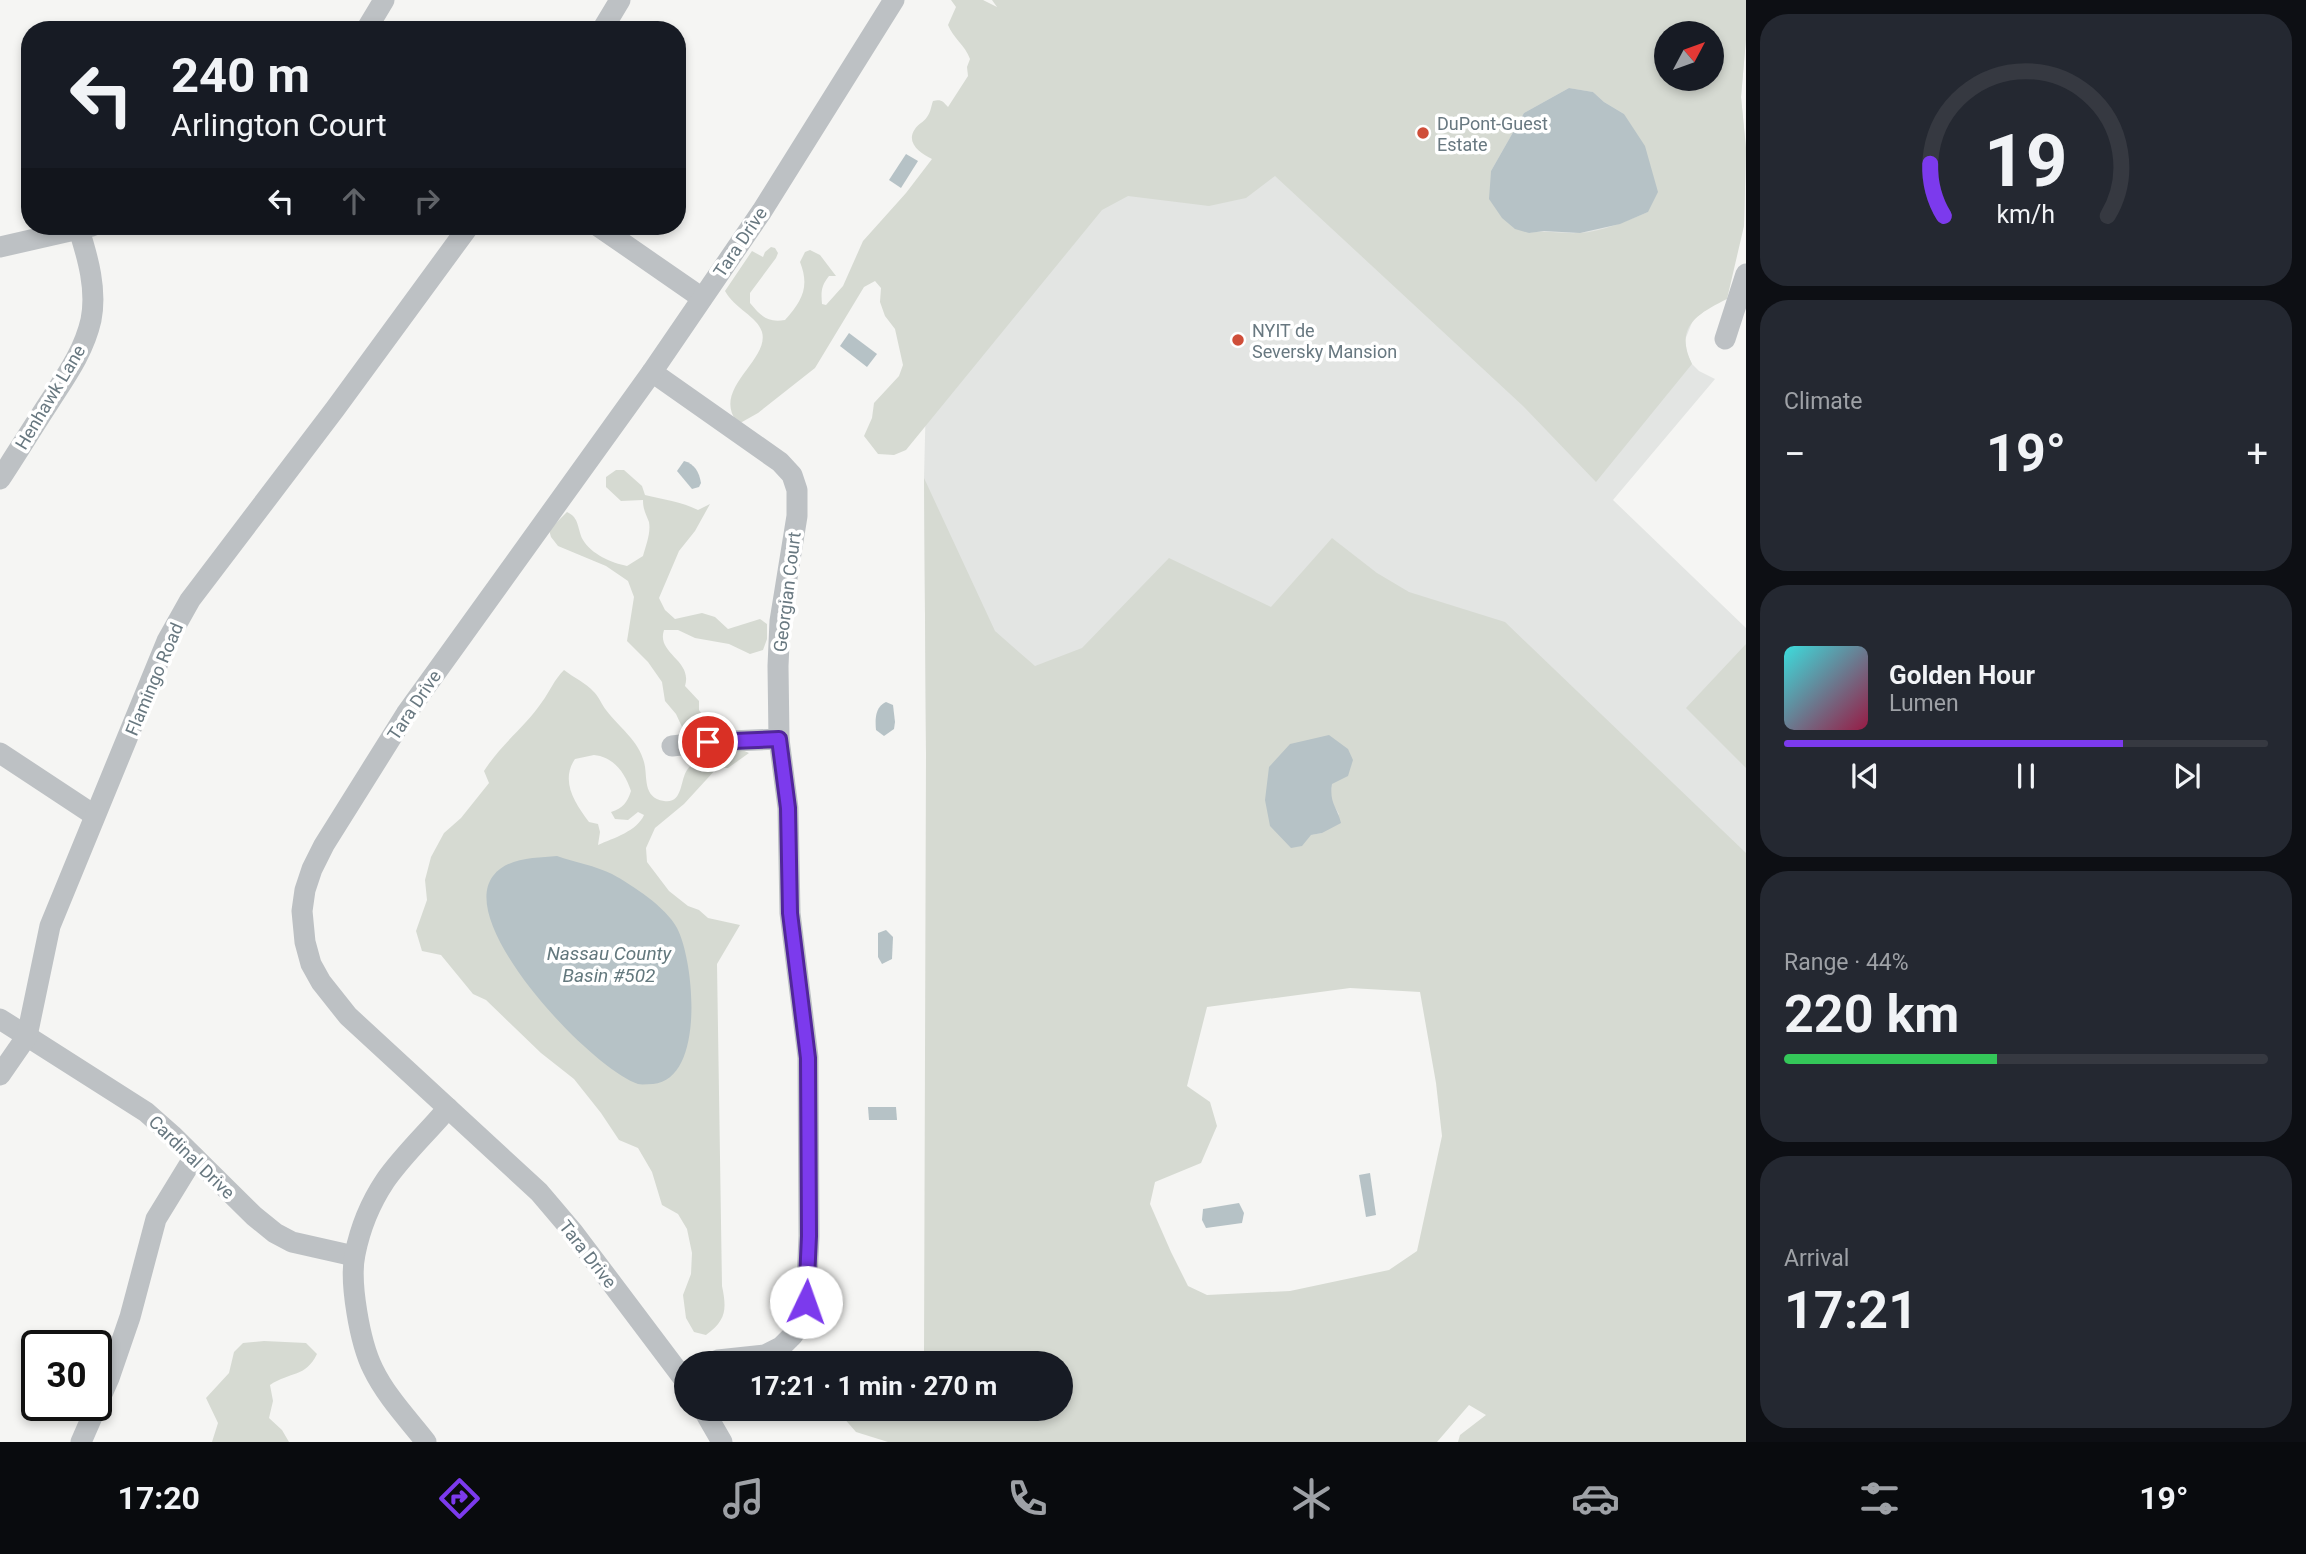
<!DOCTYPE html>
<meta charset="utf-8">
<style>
body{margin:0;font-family:Roboto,sans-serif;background:#242831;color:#f1f3f6;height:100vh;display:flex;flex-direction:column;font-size:26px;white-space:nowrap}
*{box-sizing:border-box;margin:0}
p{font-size:23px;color:#9ea1a6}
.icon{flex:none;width:38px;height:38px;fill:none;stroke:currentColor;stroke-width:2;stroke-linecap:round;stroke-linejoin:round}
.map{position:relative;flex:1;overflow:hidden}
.side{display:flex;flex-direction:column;gap:14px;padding:14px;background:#0d0f14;width:560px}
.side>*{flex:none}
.hud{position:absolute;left:21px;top:21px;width:665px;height:214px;border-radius:28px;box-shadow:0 4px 10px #0003;background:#171b24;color:#f1f3f6;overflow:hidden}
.needle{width:46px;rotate:49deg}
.tools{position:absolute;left:1654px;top:21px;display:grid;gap:14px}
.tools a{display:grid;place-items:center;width:70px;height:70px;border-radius:50%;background:#171b24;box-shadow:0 4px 10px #0003;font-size:35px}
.speed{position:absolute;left:21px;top:1330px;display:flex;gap:14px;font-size:35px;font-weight:700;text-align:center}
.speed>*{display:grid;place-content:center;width:91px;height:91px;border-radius:50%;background:#171b24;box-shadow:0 4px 10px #0003;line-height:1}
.speed .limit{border:4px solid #111;border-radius:10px;background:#fff;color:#111}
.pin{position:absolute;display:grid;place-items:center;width:60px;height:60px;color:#fff;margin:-30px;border:4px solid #fff;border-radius:50%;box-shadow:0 2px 7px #0007}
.me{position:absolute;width:77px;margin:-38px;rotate:3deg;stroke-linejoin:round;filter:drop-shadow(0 0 5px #0008)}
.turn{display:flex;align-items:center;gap:24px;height:147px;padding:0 35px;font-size:32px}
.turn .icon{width:91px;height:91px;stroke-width:2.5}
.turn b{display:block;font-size:49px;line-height:60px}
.lanes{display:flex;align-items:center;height:66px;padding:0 35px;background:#0003;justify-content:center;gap:35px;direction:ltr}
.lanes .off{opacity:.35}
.big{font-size:52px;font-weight:700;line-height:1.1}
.side .widget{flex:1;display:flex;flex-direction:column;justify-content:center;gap:10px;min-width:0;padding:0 24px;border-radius:28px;background:#242831}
.side .dial{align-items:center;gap:0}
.dial svg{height:182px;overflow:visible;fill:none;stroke:#363941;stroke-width:7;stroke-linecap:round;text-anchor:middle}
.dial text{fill:#f1f3f6;stroke:none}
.song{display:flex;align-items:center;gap:21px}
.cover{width:84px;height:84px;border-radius:10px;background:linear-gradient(135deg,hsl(180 70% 55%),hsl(340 70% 35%))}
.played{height:7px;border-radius:4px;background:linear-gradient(90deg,#7c3aed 70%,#363941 70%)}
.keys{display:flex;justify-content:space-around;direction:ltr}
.heat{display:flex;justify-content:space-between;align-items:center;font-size:38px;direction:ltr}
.charge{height:10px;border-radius:5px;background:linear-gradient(90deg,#34c759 44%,#363941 0)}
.trip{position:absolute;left:674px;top:1351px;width:399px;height:70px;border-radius:35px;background:#171b24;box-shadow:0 4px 10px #0003;font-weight:700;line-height:70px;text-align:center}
.menu{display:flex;height:112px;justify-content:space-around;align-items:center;background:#090b0e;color:#9ea1a6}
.menu .icon{width:49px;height:49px}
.menu .selected{color:#7c3aed}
.menu b{font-size:32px;color:#f1f3f6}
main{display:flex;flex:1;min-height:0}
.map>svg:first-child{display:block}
.built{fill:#e3e5e3;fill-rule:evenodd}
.green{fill:#d6dad2;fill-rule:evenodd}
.water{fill:#b6c2c6}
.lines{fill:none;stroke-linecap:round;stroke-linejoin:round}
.minor{stroke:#bdc1c4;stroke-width:21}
.route-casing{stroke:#51269a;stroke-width:18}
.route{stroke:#7c3aed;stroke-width:12}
.poi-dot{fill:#cf4e39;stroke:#fff;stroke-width:2.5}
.labels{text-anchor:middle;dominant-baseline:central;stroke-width:7;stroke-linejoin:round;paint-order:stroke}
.poi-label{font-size:18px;fill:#687880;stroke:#fff;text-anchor:start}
.street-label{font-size:18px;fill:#687880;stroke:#fff}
.water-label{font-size:19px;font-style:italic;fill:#63787d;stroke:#fff}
</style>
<main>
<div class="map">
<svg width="1746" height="1442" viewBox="0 0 1746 1442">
<rect width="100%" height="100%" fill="#f5f5f3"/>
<path class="built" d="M1746,0V39L1741,97L1746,148L1744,226L1708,308L1693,320L1685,340L1687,353L1692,364L1699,371L1715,379L1613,500L1746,628V934L926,754L924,478L932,158ZM1666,33H1712V79H1666Z"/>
<g class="green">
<path d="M951,0H983L997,7L992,0H1746V39L1741,97L1746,148L1744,226L1727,299C1697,314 1674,327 1692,364L1596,482L1523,406L1275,176L1246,198L1209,206L1128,196L1102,210L906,450L894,455L878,454L864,436L872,418L874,403L899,376L903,365L895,329L885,316L880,302L881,288L875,281L864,287L815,368L758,413L742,422H737C711,389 770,360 762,332C758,317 734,308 725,291L752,251L763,257L765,252L771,247L775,248L778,253L776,258L750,293V303C761,316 767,323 785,320C802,301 810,287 800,262L805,252L810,250L820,255L836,276H829C821,286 821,292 822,304L826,305L843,286L863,241L906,193L932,159C921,154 905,143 915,129C918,124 924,122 927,117C931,112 931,106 933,101C942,99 943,102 948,107L968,76L967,67L970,59C965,45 953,38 948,25L956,7ZM1666,33H1712V79H1666ZM1569,88L1593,92L1604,102L1624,114L1648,212C1626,221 1602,232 1579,233C1562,234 1546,230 1529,233L1490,200L1491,171L1524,113Z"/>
<path d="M616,470H624L642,486L645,495C662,499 682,502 698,510L710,504L695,531L679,551L659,598L665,610L675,619L702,613L715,617L728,629L760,619L767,624V639L763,650L750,654L729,644L695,638L678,630H664C656,654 693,660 685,686L699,701V710L707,722L683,729L676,714L665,701L662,682L648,662L627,641L634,597L628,581L606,566L558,546L551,537L549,530L567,512C580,518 577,529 583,540C591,554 612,563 627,566L643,556C646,545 651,533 649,522C646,514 643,510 643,500L621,501L606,487V477Z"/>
<path d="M924,478L995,631L1035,666L1082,648L1169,558L1271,607L1332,538L1377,573L1409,592L1505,622L1746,853V1442H1458L1460,1435L1486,1415L1469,1405L1437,1442H888L856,1432L836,1409H1060V1363H894L924,1356L926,754ZM1329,735L1332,784L1330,799L1339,814L1322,833L1311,835ZM1350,988L1420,992L1436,1083L1442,1136L1417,1251L1389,1270L1290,1291L1207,1295L1188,1286L1171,1252L1150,1204L1155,1182L1201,1163L1217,1126L1210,1102L1187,1086L1207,1007Z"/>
<polygon points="1746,644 1746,768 1686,708"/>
<path d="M564,670C573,677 586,683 594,692C599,697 602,705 606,710C618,726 639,741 644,762C648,776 642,798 664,801C683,804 680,780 687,770C700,753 731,743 749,753L728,768H717L684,804L655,828L646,848L647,862L669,891L688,906L699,910L708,918L740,925L717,964L722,1286C727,1310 726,1320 706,1335L694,1332L686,1318L683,1295L691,1274L692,1253L687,1229L678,1214L662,1205L652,1172L638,1148L619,1140L601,1113L574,1079L541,1053L486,1000L473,994L441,955L422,951L416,931L427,900L425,880L431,857L444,833L461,818L489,783L484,771C501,744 525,727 542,702C550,691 554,680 564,670ZM594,755C614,757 625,773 631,791C627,803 623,808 611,812L615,819L628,820L638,812L644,815C637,831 614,838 598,845L600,832L598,824L589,822C575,803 560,781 575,759Z"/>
<path d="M264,1341L306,1343L317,1354C305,1378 291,1371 270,1385L273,1401L269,1418L282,1430L289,1442H212L218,1423L206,1398L229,1373L234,1352L243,1343Z"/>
</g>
<g class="water">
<polygon points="1569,88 1593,92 1604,102 1624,114 1645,146 1658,192 1648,212 1620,224 1580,233 1544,231 1529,233 1515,229 1502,218 1489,199 1491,171 1524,113"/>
<polygon points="906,154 918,161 901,188 889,180"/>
<polygon points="849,333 877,354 867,367 840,346"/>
<path d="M684,461C695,464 699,472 701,483L699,487L692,489L677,471Z"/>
<path d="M886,702L893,705L895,722L894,729L884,736L876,730C875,719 875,707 886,702Z"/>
<path d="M1329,735L1348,749L1353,760L1348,776L1332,784C1329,803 1337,806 1341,823L1322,833L1311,835L1302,846L1291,848L1270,826L1265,800L1269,767L1290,744Z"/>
<path d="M557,856C574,862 596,866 612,874C632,885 666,907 677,928C694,960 706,1079 653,1084C648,1084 642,1085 638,1084C592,1069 455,925 493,876C507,857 536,858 557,856Z"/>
<polygon points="886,930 893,937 892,959 882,964 878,957 878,933"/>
<polygon points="868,1107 896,1107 897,1120 869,1120"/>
<polygon points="1370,1173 1376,1215 1366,1217 1359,1175"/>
<polygon points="1239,1203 1244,1213 1242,1223 1206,1228 1202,1220 1203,1209"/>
</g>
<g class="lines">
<g class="minor">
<polyline points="366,30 384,0"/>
<polyline points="602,30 620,0"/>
<polyline points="598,226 702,298"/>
<polyline points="0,247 92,226"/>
<polyline points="1725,339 1746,274"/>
<polyline points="652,372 780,462 792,475 797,490 797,516 780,621 778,666 779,739 788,808 790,913 808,1057 809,1236 806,1302 800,1323 793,1335 781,1347 765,1355 718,1360 710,1363"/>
<path d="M0,479C17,453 33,427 50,401C66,376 84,351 91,320C97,290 88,258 79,230"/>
<polyline points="672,746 707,742 779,739"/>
<polyline points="0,753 94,815"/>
<polyline points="0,1019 146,1112 172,1135 254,1216 275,1233 292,1242 354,1256"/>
<polyline points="0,1075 27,1036 50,926 167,641 190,600 335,409 469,226"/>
<polyline points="686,1382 573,1232 539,1192 348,1016 321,982 311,964 305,942 302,911 305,890 312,869 324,845 406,714 652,372 762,211 894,0"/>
<polyline points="703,1409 722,1442"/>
<polyline points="81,1442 109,1378 130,1317 156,1219 194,1157"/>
<path d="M426,1442C408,1419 386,1396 373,1369C360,1343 349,1282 355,1254C360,1229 371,1202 385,1181C403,1155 428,1132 448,1108"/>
</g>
</g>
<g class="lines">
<g class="route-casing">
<polyline id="route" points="708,742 779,739 788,808 790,913 808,1058 809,1236 806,1302"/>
</g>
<use href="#route" class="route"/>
</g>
<g class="poi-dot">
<circle cx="1423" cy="133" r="7"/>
<circle cx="1238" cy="340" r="7"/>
</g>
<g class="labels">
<g class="poi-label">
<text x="1437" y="123">DuPont-Guest<tspan x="1437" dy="21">Estate</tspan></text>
<text x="1252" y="330">NYIT de<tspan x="1252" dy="21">Seversky Mansion</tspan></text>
</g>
<g class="street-label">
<text transform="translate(740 242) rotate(-56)">Tara Drive</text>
<text transform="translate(50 397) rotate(-59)">Henhawk Lane</text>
<text transform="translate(787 592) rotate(-83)">Georgian Court</text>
<text transform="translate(154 679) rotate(-67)">Flamingo Road</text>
<text transform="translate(414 705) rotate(-56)">Tara Drive</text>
<text transform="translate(192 1157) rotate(44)">Cardinal Drive</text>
<text transform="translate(588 1254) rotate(52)">Tara Drive</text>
</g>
<g class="water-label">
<text x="609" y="953">Nassau County<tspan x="609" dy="22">Basin #502</tspan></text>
</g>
</g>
</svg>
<div class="tools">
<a><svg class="needle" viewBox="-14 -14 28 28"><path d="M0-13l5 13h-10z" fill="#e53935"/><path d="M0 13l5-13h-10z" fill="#9ea1a6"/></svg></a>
</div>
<div class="speed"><div class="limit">30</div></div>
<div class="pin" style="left:708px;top:742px;background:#d93025"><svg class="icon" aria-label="arrive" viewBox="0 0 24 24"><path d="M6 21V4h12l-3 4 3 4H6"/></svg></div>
<svg class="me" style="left:806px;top:1302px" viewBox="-20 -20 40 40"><circle r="19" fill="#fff"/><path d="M0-13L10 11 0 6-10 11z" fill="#7c3aed"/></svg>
<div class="trip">17:21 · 1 min · 270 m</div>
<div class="hud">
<div class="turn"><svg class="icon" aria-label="left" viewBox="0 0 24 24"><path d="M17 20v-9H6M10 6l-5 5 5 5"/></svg><div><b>240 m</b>Arlington Court</div></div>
<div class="lanes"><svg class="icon" aria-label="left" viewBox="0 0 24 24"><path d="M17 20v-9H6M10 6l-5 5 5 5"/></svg><svg class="icon off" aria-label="ahead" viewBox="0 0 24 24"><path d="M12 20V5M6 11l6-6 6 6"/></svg><svg class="icon off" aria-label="right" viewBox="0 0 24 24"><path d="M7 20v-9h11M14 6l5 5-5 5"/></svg></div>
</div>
</div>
<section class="side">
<div class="widget dial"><svg viewBox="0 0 100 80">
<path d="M14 69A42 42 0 1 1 86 69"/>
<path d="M14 69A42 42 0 0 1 8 46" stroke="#7c3aed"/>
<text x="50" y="56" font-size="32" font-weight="700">19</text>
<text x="50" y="72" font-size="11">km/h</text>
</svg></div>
<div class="widget"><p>Climate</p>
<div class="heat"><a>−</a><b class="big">19°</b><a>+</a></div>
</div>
<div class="widget">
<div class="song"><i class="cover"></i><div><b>Golden Hour</b><p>Lumen</p></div></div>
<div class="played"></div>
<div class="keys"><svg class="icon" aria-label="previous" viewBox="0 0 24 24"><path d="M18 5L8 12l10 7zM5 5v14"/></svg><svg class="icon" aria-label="pause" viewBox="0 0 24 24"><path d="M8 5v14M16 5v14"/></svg><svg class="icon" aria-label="next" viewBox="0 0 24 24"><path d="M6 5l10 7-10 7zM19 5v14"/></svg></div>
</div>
<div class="widget"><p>Range · 44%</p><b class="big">220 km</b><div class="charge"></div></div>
<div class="widget"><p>Arrival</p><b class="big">17:21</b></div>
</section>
</main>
<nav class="menu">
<b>17:20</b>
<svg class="icon selected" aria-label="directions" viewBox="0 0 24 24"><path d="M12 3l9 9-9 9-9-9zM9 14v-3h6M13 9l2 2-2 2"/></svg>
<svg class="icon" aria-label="music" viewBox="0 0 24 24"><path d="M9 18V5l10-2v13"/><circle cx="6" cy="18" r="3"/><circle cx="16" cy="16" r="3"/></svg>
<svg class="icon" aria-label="phone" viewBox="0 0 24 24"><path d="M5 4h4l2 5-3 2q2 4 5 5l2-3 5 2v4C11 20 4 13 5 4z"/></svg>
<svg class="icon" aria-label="climate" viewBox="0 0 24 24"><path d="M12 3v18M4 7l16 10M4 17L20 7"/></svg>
<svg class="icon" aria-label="car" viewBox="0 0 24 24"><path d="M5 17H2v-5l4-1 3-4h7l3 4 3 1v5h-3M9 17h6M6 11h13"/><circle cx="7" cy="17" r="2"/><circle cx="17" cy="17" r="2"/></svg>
<svg class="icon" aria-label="filters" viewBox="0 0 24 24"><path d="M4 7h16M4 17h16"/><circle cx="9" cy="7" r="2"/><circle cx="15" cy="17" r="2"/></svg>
<b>19°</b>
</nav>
